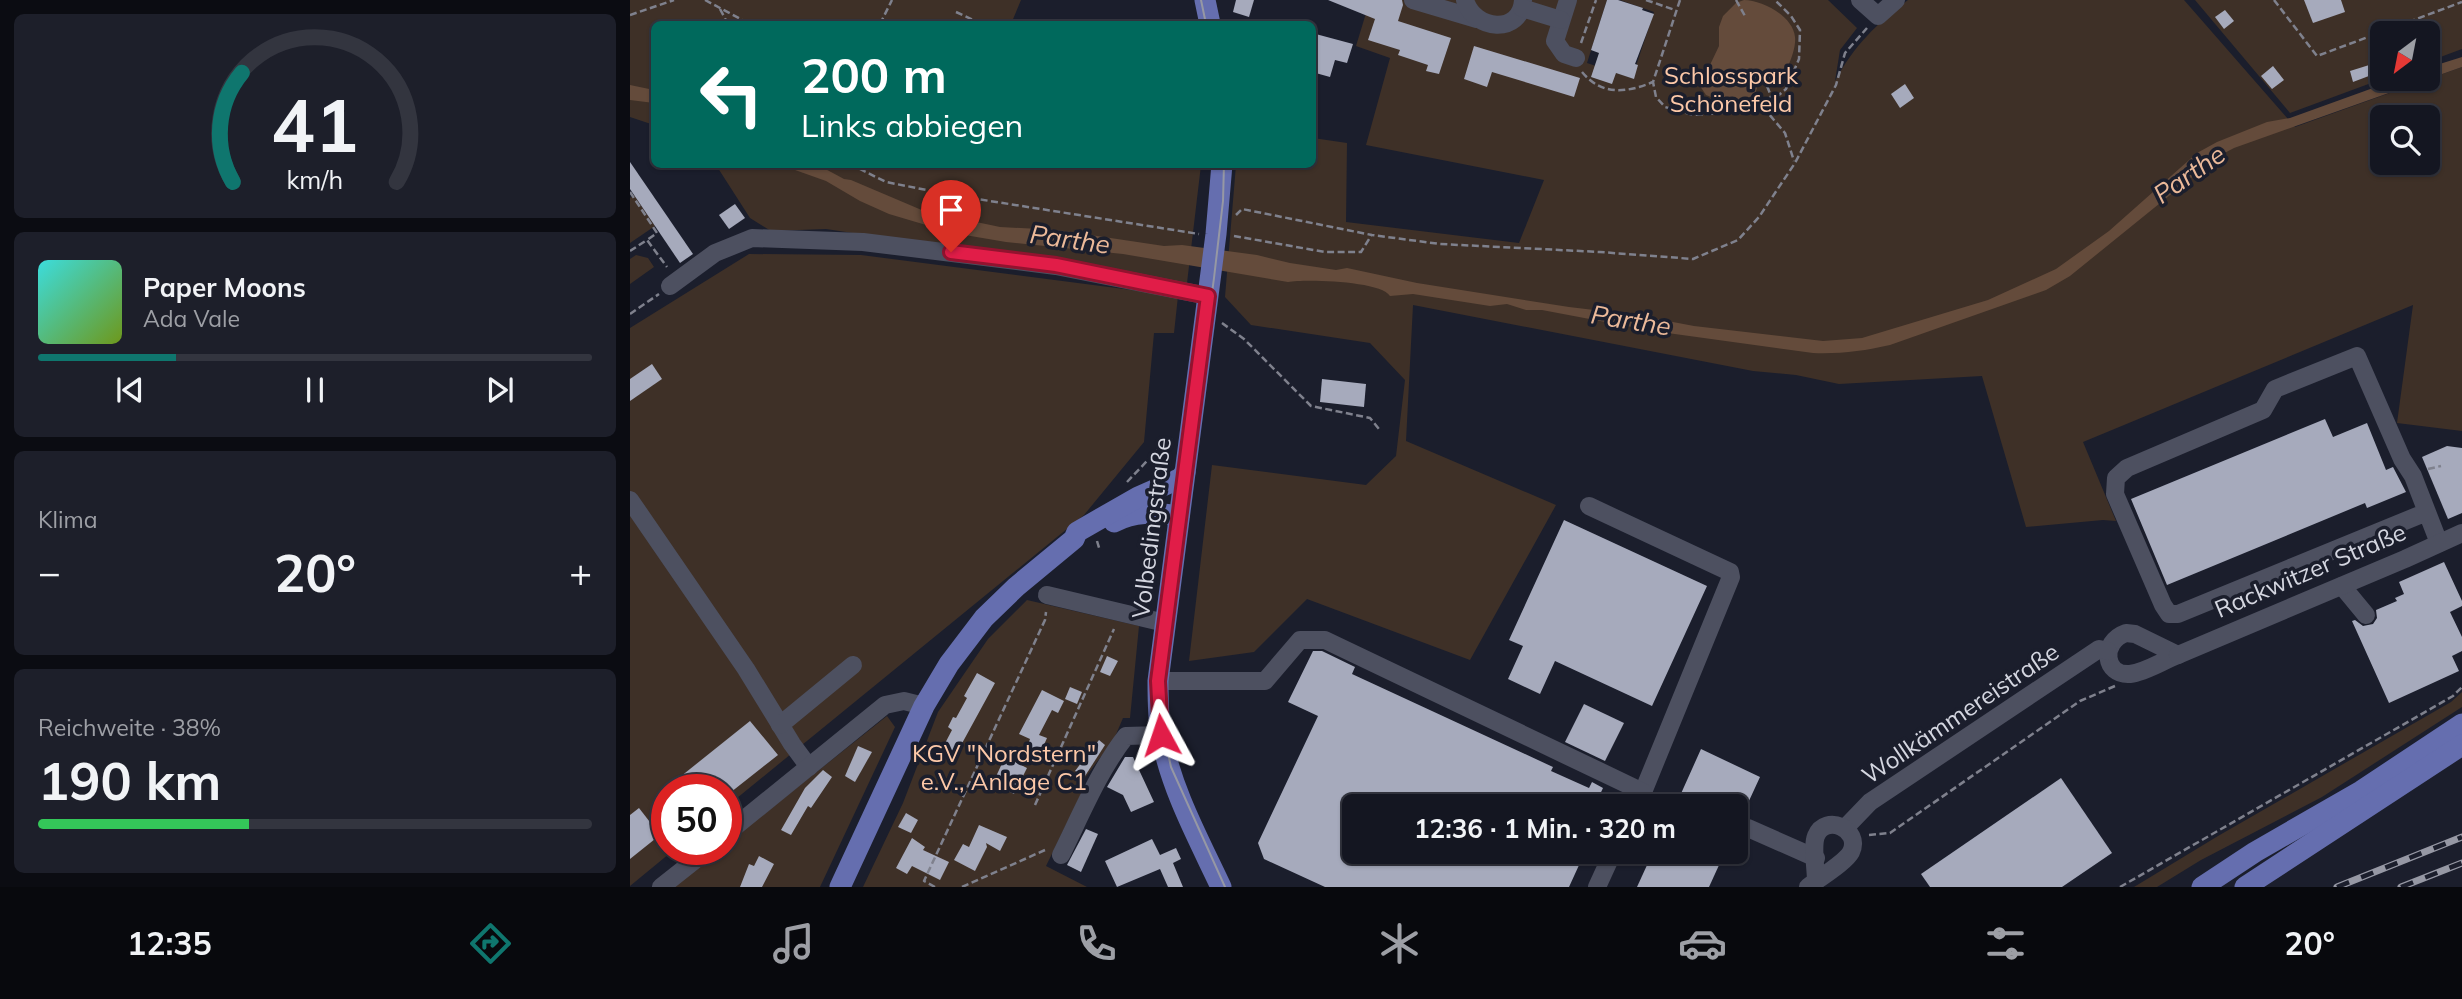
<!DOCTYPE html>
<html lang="de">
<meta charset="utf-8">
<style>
body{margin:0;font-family:Mulish,sans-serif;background:#1d1f2a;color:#f1f3f6;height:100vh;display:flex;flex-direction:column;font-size:26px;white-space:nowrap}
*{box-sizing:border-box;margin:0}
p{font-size:23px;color:#9d9fa5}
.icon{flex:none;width:38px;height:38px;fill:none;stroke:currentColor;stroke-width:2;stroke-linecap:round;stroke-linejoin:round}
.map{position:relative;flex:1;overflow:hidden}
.panel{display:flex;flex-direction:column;gap:14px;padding:14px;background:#0b0c12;width:630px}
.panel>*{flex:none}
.guide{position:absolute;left:21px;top:21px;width:665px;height:147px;border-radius:10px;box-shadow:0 2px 5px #0004,0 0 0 2px #33353f;background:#00695c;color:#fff;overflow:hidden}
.needle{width:46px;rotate:212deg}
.fabs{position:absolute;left:1740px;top:21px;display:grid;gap:14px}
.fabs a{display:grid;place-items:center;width:70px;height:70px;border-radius:10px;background:#141621;box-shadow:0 2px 5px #0004,0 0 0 2px #33353f;font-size:35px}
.speed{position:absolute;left:21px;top:774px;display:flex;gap:14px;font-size:35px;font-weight:700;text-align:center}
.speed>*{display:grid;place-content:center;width:91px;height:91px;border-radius:50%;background:#141621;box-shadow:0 2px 5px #0004,0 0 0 2px #33353f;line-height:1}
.speed .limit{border:10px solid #d22;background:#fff;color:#111}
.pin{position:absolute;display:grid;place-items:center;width:60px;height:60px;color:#fff;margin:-72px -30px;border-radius:50% 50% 50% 0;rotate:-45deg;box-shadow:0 0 7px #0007}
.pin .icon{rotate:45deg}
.me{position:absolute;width:77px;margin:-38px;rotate:355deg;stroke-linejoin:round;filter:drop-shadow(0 0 5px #0008)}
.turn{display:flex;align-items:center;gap:24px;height:147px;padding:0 35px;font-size:32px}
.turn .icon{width:91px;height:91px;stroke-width:2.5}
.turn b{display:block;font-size:49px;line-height:60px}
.big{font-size:52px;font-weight:700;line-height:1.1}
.panel .tile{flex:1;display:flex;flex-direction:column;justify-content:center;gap:10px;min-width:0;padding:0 24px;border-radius:10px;background:#1d1f2a}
.panel .dial{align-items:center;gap:0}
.dial svg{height:182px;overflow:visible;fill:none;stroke:#33353f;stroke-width:7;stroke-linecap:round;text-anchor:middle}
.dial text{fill:#f1f3f6;stroke:none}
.song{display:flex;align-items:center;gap:21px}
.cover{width:84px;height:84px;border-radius:10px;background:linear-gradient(135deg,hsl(180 70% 55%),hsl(80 70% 35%))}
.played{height:7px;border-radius:4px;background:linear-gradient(90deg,#0f766e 25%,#33353f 25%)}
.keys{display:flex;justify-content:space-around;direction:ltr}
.heat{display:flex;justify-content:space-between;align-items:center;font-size:38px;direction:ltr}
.charge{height:10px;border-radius:5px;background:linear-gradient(90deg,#34c759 38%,#33353f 0)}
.trip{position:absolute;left:712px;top:794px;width:406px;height:70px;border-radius:10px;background:#141621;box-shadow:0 2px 5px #0004,0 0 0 2px #33353f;font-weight:700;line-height:70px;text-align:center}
.tab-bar{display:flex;height:112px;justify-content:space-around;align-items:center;background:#08090d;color:#9d9fa5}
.tab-bar .icon{width:49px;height:49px}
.tab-bar .current{color:#0f766e}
.tab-bar b{font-size:32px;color:#f1f3f6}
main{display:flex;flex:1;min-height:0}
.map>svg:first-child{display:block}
.green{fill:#3e3027;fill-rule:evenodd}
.water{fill:#644b3b}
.building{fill:#a6aabc}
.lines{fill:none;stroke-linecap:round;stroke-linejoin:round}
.path{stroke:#7f818d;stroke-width:2.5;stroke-dasharray:7 3.5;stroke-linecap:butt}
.minor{stroke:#4d5060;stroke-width:18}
.major{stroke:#656eaf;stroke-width:21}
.tram{stroke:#9698a4;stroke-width:2}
.rail-casing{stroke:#9698a4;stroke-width:7}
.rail{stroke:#1b1e2c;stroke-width:4.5;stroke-dasharray:13;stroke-linecap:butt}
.route-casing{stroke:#92132f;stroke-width:18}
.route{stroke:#e11d48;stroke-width:12}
.labels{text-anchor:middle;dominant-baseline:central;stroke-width:7;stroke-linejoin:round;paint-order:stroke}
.park-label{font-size:24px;fill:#fcc8a8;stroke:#1b1e2c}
.street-label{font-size:24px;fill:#d4d6e0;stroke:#1b1e2c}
.water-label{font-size:26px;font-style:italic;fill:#ebb999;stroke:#1b1e2c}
</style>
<main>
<section class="panel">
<div class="tile dial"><svg viewBox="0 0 100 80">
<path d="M14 69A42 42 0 1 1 86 69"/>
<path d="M14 69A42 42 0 0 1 18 21" stroke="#0f766e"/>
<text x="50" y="56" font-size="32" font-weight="700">41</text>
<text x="50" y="72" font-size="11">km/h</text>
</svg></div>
<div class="tile">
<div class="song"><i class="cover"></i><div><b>Paper Moons</b><p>Ada Vale</p></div></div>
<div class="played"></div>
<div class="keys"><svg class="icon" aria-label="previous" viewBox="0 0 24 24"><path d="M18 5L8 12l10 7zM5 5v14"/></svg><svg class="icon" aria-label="pause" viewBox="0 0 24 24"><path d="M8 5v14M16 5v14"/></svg><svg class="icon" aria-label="next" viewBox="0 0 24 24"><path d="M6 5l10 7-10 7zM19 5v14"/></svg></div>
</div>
<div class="tile"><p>Klima</p>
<div class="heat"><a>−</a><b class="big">20°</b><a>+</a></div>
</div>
<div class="tile"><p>Reichweite · 38%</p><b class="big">190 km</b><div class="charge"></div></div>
</section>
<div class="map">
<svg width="1832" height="887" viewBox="0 0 1832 887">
<rect width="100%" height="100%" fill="#1b1e2c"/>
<g class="green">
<polygon points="0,0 391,0 381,24 24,24 24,125 0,117"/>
<path d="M740,0H977L957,63L1002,78L1024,12L990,0H1198L1227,28L1210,50L1205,81C1224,46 1246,24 1278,0H1554L1665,127L1832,67V431L1767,423L1783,305L1453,442L1486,521L1473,520L1396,527L1352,376L1209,384L1166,375L1123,371L783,305L776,441L926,505L840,660L677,599L624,652L559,661L582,465L736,485L766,456L775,380L740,343L621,325L595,297L606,165L682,164L683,138L717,143L716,222L889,243L914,180L736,145L760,58L726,46ZM1752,117H1797V163H1752Z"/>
<polygon points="1565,0 1832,0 1832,49 1797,62 1797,33 1752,33 1752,79 1660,113"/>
<polygon points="86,165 571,165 557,283 196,229 141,231 120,218"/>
<polygon points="4,195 25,226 0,243 0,198"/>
<polygon points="119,254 231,255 548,296 544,333 524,333 514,442 454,515 96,807 96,789 37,789 37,849 45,849 0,886 0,328"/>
<polygon points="6,255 18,258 24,267 0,284 0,259"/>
<polygon points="397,600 509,626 500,718 493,718 484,739 455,778 454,788 416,866 457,887 233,887 273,803 308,712 358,639"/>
<polygon points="1832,692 1832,707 1692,797 1571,860 1527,887 1504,887 1588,836 1821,702"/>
<polygon points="257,716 265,727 190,887 43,887 91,849 96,849 96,844"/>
</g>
<g class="water">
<path d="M1114,0C1132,0 1163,16 1165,37C1166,45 1162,57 1159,64C1156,73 1154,76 1146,81L1128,74L1124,80L1128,85L1124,97L1116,102H1093L1076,95L1070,86L1089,46V27L1093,16L1106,3Z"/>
<path d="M1832,57V67L1604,148L1587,157L1440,276L1416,290L1260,345C1234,351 1210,354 1183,353L1023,331L912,310H896L877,304L860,306L783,294L760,296C751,281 676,279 658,282L493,254L376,242L323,233L259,214L230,201L196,181L151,165H188L214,179L221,180L294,211L370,227L427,230L534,246L552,245L627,255L660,263L706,270L717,268L787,283L939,307L1006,315L1064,326L1193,341L1232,338L1358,300L1426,269L1479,231L1567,153L1587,142L1637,122L1660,118L1768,79H1797V68Z"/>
<polygon points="0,85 24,90 24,103 0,100"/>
</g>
<g class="building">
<polygon points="606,0 624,0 619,17 603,12"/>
<polygon points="698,0 772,0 773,5 768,21 821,38 809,74 796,71 798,65 768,55 770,50 738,40 745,19"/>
<polygon points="977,0 988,0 1013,8 1012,10 1024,14 1005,64 1008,65 1004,79 986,73 982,84 961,77 969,53 961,50"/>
<polygon points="1674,0 1711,0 1715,12 1683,23"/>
<polygon points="1595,10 1604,21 1594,29 1585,17"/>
<polygon points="682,33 723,44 717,63 705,60 700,77 682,72"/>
<polygon points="844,46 950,78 944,97 862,72 857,87 834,79"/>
<polygon points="1752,61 1752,71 1723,82 1720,71"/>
<polygon points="1643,66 1654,80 1642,89 1631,76"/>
<polygon points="1275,84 1284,98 1270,108 1261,94"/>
<polygon points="0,162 63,254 50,263 0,189"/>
<polygon points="105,204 115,218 99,229 89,215"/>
<polygon points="22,364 32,379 0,401 0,379"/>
<polygon points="692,379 736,384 734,407 690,402"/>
<polygon points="1695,419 1703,437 1737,423 1756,470 1763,467 1776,492 1737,508 1735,503 1537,585 1501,499"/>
<polygon points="1817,446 1832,448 1832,513 1818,519 1792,457"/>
<polygon points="934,520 1077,586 1022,706 925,661 910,694 878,679 893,646 879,640"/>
<polygon points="1814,562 1832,601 1832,606 1820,612 1832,637 1832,651 1822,656 1829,671 1759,703 1722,621 1725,620 1733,626 1743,624 1747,618 1746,610 1767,601 1765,598 1774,594 1769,582"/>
<polygon points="683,651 692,651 725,667 722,674 923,767 921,771 959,788 962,782 973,788 964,807 724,807 724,852 955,852 939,887 695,887 634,859 628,843 688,716 658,702"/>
<polygon points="477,656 488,661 480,676 470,672"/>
<polygon points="347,673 365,683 324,758 311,751 322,730 318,727 323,717 326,718 337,698 334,696"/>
<polygon points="440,687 452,692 447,704 435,699"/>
<polygon points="412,690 434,701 428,713 422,710 409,735 417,738 410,754 397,748 400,739 389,734"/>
<polygon points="954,704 994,723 975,761 935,742"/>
<polygon points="120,721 148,755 96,796 96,789 35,789"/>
<polygon points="469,740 475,745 455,776 445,771"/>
<polygon points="228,746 242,752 225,782 215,776"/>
<polygon points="1071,749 1130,777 1106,829 1106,807 1045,807"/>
<polygon points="375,757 397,768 384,794 363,783"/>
<polygon points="495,757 503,757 524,802 501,812 493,795 477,787"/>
<polygon points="193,770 202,777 181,808 178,806 161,835 151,830 175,788"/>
<polygon points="1431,778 1482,853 1432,887 1300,887 1291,874"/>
<polygon points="9,808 30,835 0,859 0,815"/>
<polygon points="276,813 288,820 281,833 268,827"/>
<polygon points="349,825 377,837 370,851 356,843 357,847 345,871 324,860 333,844 339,847"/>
<polygon points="456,829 468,834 451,872 437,865"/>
<polygon points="282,838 295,847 293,850 319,862 310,880 282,866 277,874 266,868"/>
<polygon points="522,839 530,855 546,848 551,859 543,863 553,887 538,887 530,869 487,887 475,861"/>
<polygon points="1023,852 1095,852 1079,887 1007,887"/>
<polygon points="129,856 144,864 132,887 110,887 119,864 124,866"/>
</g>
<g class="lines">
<g class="path">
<polyline points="75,0 120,24"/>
<polyline points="1016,0 1045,10"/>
<polyline points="1050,0 1023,82 1026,97 1035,107 1063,115 1119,111 1137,105 1156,89 1169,59 1170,30 1161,16 1145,0"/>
<polyline points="1106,0 1115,16"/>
<polyline points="1644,0 1687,56 1832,2"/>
<polyline points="90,9 98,24"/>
<polyline points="326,12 352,24"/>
<polyline points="0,15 44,0"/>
<polyline points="250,24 262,0"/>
<polyline points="951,43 966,0"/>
<path d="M952,72C972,96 996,93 1023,82"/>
<polyline points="1137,86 1141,96 1137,105 1138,113 1155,133 1164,161"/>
<polyline points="220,164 256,182 322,195 569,234"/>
<polyline points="0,192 27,233 17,240"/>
<polyline points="606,215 612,209 742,235 810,244 970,252 1063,259 1108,240 1129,217 1165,163 1206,85 1215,53 1237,28"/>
<polyline points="604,236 695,252 731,252 741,236"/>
<polyline points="0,251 17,240 37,267"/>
<polyline points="0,314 29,294"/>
<polyline points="592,323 614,339 681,406 740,418 749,429"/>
<polyline points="1798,469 1811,466"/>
<polyline points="497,482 536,441 542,438"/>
<polyline points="467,541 470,551"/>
<polyline points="405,805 484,629"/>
<polyline points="1239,835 1260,833 1450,701 1485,686"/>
<polyline points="305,887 294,881 415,620 416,612"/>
<polyline points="332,887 415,850"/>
<polyline points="1490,887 1823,696 1832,687"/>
</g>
<g class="minor">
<polyline points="783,0 847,19"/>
<path d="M835,0C844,31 891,35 893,0"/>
<polyline points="938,0 925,41 934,54 946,58"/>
<polyline points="1230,0 1248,16 1266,0"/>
<polyline points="892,8 931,20"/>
<polyline points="40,286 85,253 122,238 233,242 426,266 578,296"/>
<polyline points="0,500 116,669 162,744 179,767"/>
<polyline points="959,506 1100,572 1101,577 1013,792"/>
<polyline points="1797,512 1548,614 1539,614 1533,605 1485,494 1486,478 1497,468 1633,410 1645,389 1727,356 1772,459 1783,476 1809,543"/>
<polyline points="1712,586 1736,615"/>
<polyline points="417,595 535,623"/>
<path d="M1496,633L1505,634L1548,655C1534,660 1516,672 1500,674C1474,676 1470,642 1496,633Z"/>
<polyline points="1548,655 1775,559 1832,533"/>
<polyline points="528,681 635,681 670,640 695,640 1013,792 1005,807"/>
<polyline points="150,725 223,665"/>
<polyline points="1118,828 1186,858"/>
<polyline points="1215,828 1240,802 1469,649 1478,651"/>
<polyline points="96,834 255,705 274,701 294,706"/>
<path d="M431,855C451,815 468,772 496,736L531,735"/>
<polyline points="31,887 79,849"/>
<polyline points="967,887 983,852"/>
<path d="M1178,887C1188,879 1216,862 1221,852C1232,829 1195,813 1186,836C1182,846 1186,870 1186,881"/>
</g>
<g class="major">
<polyline points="575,0 580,24"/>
<path d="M484,522C506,510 525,513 549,516"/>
<polyline points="210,887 294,706 319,664 354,618 386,587 444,539 447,532 508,497 551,478 555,472"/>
<path d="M591,887C568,838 541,789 531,735C528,718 528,699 528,681L586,234L592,164"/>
<polyline points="1572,887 1625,852 1731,791 1832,724"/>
<polyline points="1615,887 1832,745"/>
</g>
<g class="tram">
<polyline points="571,0 576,24"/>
<polyline points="594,164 593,201 584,278 530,681 534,735 541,767 595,887"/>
</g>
<g class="rail-casing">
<g id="rail">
<polyline points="1707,887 1832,837"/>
<polyline points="1771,887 1832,863"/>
</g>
</g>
<use href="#rail" class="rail"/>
</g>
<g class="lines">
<g class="route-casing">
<polyline id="route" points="321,252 426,265 578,296 528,681 531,735"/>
</g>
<use href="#route" class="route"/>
</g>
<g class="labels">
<g class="park-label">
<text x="1101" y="75">Schlosspark<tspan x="1101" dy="28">Schönefeld</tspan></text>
<text x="374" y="753">KGV "Nordstern"<tspan x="374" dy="28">e.V., Anlage C1</tspan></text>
</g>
<g class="street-label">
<text transform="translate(521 528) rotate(-83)">Volbedingstraße</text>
<text transform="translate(1680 570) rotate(-23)">Rackwitzer Straße</text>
<text transform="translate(1330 713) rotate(-34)">Wollkämmereistraße</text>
</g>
<g class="water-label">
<text transform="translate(1559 174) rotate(-35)">Parthe</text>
<text transform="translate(440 239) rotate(8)">Parthe</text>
<text transform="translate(1001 320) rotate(9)">Parthe</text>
</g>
</g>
</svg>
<div class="fabs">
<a><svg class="needle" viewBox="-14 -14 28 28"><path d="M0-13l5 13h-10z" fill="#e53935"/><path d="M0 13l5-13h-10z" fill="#9d9fa5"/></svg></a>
<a><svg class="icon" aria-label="search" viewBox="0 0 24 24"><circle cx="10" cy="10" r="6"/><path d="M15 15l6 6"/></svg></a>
</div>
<div class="speed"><div class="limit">50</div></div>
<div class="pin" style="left:321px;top:252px;background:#d93025"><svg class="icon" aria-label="arrive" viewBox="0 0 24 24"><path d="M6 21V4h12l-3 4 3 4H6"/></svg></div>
<svg class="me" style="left:531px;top:735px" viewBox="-20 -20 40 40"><path d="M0-17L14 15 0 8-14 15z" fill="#e11d48" stroke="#fff" stroke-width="4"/></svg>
<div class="trip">12:36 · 1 Min. · 320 m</div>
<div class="guide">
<div class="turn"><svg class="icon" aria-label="left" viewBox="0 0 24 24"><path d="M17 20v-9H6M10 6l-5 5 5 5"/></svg><div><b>200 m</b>Links abbiegen</div></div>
</div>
</div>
</main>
<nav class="tab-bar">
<b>12:35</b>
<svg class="icon current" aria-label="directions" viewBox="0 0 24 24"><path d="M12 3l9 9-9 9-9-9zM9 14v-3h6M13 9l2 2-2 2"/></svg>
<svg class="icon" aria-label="music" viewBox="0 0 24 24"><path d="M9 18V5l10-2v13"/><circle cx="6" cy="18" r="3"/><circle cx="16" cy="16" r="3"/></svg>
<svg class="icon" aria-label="phone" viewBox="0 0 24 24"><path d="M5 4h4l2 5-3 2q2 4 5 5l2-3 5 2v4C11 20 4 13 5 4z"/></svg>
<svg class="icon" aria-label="climate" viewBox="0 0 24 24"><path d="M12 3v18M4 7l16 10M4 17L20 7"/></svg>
<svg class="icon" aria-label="car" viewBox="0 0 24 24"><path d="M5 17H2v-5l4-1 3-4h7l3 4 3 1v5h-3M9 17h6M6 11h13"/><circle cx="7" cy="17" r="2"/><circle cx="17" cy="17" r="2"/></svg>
<svg class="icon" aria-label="filters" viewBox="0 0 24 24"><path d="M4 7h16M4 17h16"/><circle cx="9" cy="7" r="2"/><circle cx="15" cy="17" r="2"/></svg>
<b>20°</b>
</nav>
